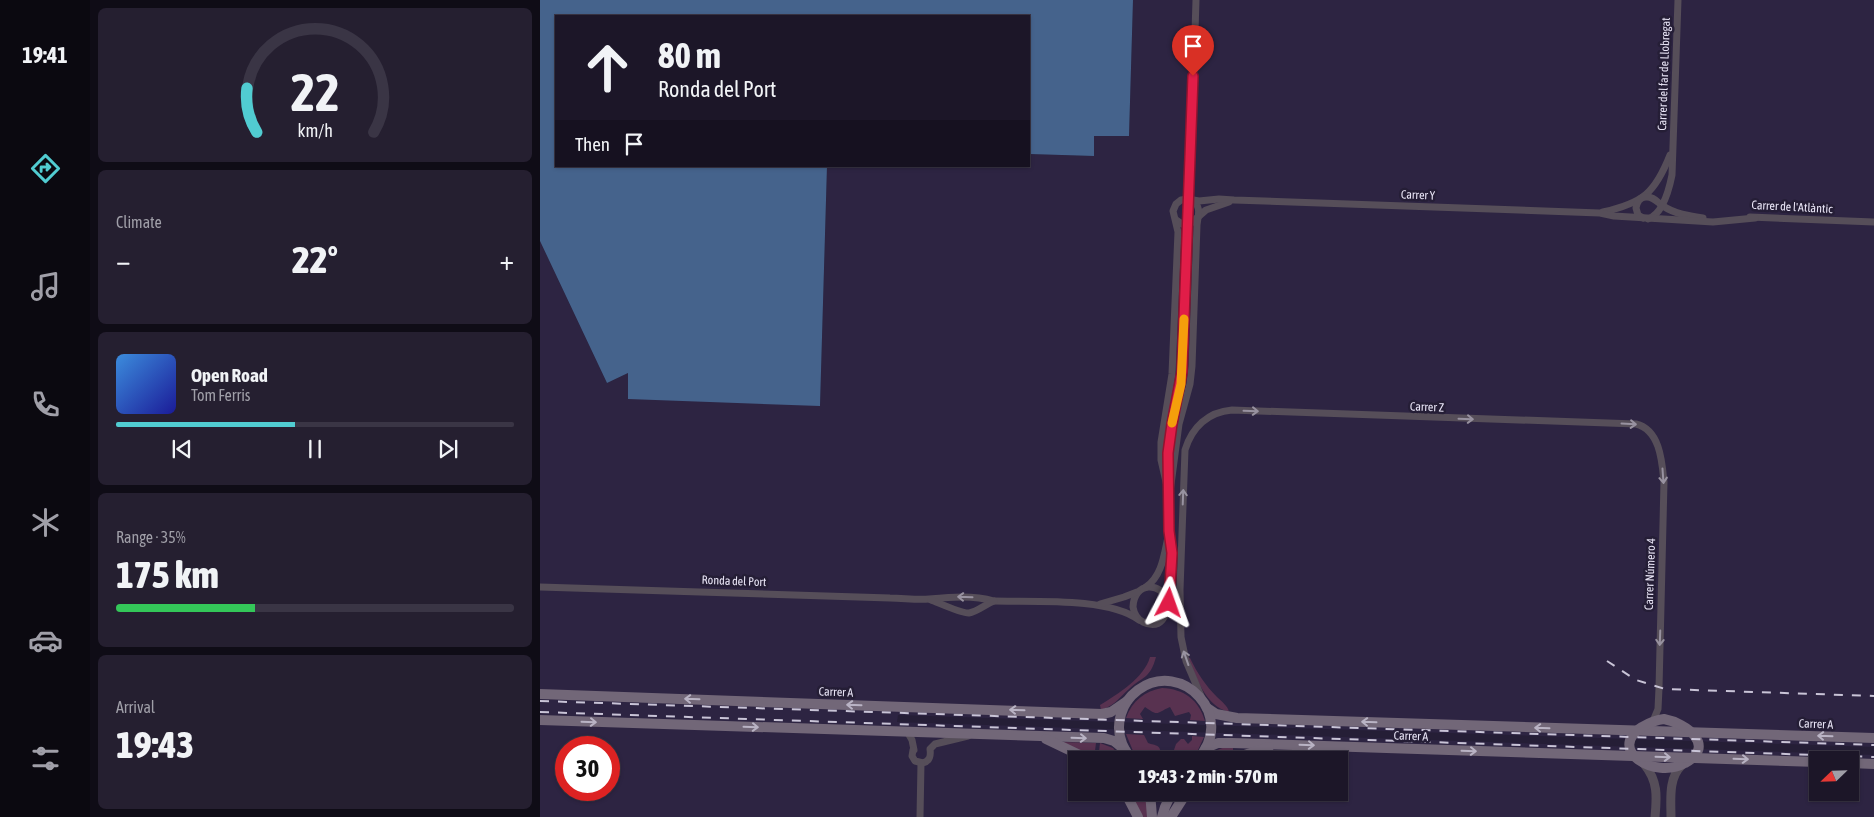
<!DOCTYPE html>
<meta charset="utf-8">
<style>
body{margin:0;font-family:"Asap Condensed",sans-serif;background:#251f30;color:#f1f3f6;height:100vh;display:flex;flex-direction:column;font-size:19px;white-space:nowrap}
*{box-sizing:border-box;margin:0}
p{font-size:16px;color:#a09fa8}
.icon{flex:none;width:28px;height:28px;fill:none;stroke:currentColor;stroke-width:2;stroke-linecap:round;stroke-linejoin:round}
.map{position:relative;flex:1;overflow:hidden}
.side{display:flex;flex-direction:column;gap:8px;padding:8px;background:#0f0c16;width:450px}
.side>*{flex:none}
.hud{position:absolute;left:15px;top:15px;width:475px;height:152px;border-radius:0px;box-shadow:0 1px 4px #0004,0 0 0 1px #3a3545;background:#1c1628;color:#f1f3f6;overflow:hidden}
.needle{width:32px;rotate:247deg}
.tools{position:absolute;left:1269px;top:751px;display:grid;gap:10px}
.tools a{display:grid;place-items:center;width:50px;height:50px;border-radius:0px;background:#1c1628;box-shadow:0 1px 4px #0004,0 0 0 1px #3a3545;font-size:25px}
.speed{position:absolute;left:15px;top:736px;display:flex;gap:10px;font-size:25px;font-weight:700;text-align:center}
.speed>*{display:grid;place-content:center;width:65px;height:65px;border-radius:50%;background:#1c1628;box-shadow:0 1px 4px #0004,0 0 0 1px #3a3545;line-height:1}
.speed .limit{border:8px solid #d22;background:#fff;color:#111}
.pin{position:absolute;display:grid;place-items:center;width:42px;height:42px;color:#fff;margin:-51px -21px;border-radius:50% 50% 50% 0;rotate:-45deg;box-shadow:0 0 5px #0007}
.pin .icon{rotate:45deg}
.me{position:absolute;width:55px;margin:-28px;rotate:4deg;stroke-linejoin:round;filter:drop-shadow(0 0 4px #0008)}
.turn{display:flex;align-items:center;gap:18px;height:105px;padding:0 20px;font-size:22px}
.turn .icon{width:65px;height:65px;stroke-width:2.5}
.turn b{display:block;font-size:35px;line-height:42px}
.then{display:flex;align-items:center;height:48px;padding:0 20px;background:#0003;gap:10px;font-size:19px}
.big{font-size:38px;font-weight:800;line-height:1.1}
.side .card{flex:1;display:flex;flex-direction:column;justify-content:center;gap:8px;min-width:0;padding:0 18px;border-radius:8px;background:#251f30}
.side .dial{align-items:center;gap:0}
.dial svg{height:130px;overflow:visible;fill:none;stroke:#3a3545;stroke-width:7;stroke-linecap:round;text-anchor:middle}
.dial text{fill:#f1f3f6;stroke:none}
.song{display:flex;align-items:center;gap:15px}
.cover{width:60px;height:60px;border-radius:8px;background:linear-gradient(135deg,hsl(210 70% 55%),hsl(240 70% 35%))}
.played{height:5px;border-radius:2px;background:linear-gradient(90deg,#51ccd1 45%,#3a3545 45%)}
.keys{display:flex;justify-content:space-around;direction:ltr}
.heat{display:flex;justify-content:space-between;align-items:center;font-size:28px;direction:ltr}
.charge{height:8px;border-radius:4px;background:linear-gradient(90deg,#34c759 35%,#3a3545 0)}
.trip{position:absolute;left:528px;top:751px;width:280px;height:50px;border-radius:0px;background:#1c1628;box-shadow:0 1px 4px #0004,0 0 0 1px #3a3545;font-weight:800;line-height:50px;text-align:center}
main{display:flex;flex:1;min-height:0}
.menu{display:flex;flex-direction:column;width:90px;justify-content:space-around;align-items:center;background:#0b0910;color:#a09fa8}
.menu .icon{width:35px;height:35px}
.menu .selected{color:#51ccd1}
.menu b{font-size:22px;color:#f1f3f6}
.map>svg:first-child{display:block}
.built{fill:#2d2442;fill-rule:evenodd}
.green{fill:#583250}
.water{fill:#45638c}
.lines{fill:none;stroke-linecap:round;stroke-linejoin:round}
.minor{stroke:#564e59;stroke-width:7}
.tertiary{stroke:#564e59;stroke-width:9}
.secondary{stroke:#726778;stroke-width:10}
.rail{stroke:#c9c4d7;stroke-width:2;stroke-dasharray:9 9;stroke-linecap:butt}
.minor-bridge{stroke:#564e59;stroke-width:7}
.oneway{stroke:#9892a0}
.oneway2{stroke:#b9b3c4}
.route-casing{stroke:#92132f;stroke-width:12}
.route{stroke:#e11d48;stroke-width:9}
.slow{stroke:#f59e0b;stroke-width:9}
.labels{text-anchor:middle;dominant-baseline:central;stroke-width:5;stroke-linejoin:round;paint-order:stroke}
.street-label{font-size:12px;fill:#e9e5f6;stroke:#251e36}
</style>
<main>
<nav class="menu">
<b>19:41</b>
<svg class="icon selected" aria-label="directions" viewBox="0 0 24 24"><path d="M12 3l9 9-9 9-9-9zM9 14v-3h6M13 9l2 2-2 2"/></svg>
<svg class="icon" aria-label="music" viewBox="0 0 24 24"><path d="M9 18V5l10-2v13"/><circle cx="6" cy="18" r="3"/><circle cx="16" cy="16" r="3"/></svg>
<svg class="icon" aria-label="phone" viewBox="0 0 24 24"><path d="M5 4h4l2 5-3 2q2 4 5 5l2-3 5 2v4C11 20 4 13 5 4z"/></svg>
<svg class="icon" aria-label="climate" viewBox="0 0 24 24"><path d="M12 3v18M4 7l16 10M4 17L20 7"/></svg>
<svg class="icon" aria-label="car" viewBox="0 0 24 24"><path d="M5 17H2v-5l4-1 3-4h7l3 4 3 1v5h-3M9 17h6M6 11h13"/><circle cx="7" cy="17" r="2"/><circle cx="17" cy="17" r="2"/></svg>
<svg class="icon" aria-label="filters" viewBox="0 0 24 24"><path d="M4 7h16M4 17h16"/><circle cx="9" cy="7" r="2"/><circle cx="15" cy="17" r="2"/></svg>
</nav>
<section class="side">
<div class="card dial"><svg viewBox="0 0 100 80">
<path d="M14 69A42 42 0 1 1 86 69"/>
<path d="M14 69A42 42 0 0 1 8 42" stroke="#51ccd1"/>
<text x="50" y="56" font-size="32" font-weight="700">22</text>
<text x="50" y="72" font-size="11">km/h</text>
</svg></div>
<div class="card"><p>Climate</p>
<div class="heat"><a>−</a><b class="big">22°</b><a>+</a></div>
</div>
<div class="card">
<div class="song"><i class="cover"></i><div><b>Open Road</b><p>Tom Ferris</p></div></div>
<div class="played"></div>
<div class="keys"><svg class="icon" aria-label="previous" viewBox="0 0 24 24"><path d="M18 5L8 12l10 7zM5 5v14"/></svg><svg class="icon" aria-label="pause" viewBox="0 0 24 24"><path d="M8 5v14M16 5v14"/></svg><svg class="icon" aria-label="next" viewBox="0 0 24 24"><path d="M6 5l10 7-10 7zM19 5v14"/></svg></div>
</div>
<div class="card"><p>Range · 35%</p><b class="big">175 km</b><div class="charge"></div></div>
<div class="card"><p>Arrival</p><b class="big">19:43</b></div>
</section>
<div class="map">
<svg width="1334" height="817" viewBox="0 0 1334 817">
<rect width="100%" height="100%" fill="#251e36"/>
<path class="built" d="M593,0H1334V747L358,715L357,722L1334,755V817H0V241L67,383L88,373L280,405L287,166H489V154L553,156L554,136H589ZM26,748H69V790H26ZM536,760H799V792H536ZM1278,760H1310V792H1278Z"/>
<g class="green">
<path d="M610,657H616C610,679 603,676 589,689C579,698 574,706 561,710L560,705C578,694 604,678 610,657Z"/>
<path d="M648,658H650C657,673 666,686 677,697C682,702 688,706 689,712C665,706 657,678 648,658Z"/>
<path d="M622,688C644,689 659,700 665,721L650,720L651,715L649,712L635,716L630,707C616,713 619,717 605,707L600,714L603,719L586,718C592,701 605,691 622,688Z"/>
<path d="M586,734L604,735L608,743C616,746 620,744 621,754L625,757L633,753L636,744L641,739H644L648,744L652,740V736L664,737L657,752L648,760H602L593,751Z"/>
<polygon points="522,742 556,743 554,759"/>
<polygon points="560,743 573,748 583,760 558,760"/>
<polygon points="685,747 693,747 693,756 684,760 667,760 675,751"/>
<polygon points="589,794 606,795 609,817 601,817"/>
</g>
<polygon class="water" points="0,0 593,0 589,136 554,136 554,156 489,154 489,16 16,16 16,166 287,166 280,406 88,399 88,373 67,383 0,241"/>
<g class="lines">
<g class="minor">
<polyline points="653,96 656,0"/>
<path d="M1063,212C1103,203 1115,193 1130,155"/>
<polyline points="1210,217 1334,222"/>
<path d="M1103,218L1098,215L1096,208C1097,202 1100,197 1106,197C1113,196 1118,203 1123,206C1135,214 1149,216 1163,218"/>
<path d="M1108,219C1123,214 1129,190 1132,175L1138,0"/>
<polyline points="636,220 642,224 650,224 666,210 689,202"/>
<path d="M628,477C626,435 641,395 643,354"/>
<path d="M629,492C630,505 628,518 629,531C630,548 642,641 603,622C597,619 594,613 593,607C594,582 621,580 629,603"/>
<path d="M630,492L639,424L650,384L652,366L657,225C658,215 662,207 652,200"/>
<polyline points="629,495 621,460 621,442 632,374 638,232 633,211 636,204 641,200 648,199 659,201 679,199 694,200 1060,213 1074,216 1173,222 1215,218"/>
<path d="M0,587L350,598C363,598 376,600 389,599C411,597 433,595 454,601C493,602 569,597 599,620"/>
<path d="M606,587C622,576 624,555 628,537"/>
<path d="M391,600C399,603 423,614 429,613C437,612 446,604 454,601"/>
<polyline points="560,604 584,597 597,592"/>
<path d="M661,696L646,661L641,637L640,590L645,450C652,427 668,412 692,410L1096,424C1120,430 1122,461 1124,482L1119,688L1118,709L1113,721"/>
<polyline points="368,733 372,740 374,750"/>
<path d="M373,750L372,756L375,761L383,763C390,761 391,756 390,749L395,744L428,736"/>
<polyline points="380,817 381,763"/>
</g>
<g class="tertiary">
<path d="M1104,764C1118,781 1117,796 1115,817"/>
<path d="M1131,817C1131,800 1128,778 1142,765"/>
</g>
<g class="secondary">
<polyline points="0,694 562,714 571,712 587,701"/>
<polyline points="667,708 676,714 697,718 1334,738"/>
<path d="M1124,719C1146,723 1177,746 1145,763C1115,780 1066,750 1102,727C1109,723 1115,720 1124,719Z"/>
<polyline points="0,720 564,738 574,741 586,751"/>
<polyline points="506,739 550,760"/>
<polyline points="666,748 678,743 692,743 1278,762"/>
<path d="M592,760C581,747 576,731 581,714C584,704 590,696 598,690C642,658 698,717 657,760"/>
<polyline points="689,760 729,747"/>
<polyline points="1310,763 1334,764"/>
<polyline points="585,792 598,817"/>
<polyline points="610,792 612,817"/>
<polyline points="622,817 625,807 632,792"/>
<polyline points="631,817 647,792"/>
</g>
<g class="rail">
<polyline points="1067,661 1096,680 1125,689 1334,696"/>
<polyline points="0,701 1334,745"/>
<polyline points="0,712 1334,757"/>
</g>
<polyline class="minor-bridge" points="643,354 653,96"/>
</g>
<defs><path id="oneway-shaft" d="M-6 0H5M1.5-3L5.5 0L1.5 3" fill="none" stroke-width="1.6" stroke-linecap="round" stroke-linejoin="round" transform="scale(1.25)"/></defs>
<g class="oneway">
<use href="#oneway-shaft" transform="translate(711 411) rotate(2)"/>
<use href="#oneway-shaft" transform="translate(926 419) rotate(2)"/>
<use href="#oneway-shaft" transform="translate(1089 424) rotate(3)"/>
<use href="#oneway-shaft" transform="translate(1123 476) rotate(86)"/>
<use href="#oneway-shaft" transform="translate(643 497) rotate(-88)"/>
<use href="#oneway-shaft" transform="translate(425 597) rotate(-178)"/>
<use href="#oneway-shaft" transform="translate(1120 638) rotate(92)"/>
<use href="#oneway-shaft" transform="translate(646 658) rotate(-109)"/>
</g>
<g class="oneway2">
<use href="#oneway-shaft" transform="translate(152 699) rotate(-178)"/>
<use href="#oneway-shaft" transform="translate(314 705) rotate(-178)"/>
<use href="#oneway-shaft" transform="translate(477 710) rotate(-178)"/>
<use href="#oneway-shaft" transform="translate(49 722) rotate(2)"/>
<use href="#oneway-shaft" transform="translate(829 722) rotate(-178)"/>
<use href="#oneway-shaft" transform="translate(211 727) rotate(2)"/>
<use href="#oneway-shaft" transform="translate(1002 728) rotate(-178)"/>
<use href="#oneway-shaft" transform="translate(1285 736) rotate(-178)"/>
<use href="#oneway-shaft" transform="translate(539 738) rotate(2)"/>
<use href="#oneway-shaft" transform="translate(767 745) rotate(2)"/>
<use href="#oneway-shaft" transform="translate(929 751) rotate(2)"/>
<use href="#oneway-shaft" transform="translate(1123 757) rotate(2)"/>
<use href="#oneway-shaft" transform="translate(1201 759) rotate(2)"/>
</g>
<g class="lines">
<g class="route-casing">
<polyline id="route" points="629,603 632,553 629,531 628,453 632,424 642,372 653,76"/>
</g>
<use href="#route" class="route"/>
<polyline class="slow" points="632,423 641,384 644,319"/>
</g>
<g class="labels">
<g class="street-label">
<text transform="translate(1124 74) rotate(-88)">Carrer del far de Llobregat</text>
<text transform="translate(878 195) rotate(2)">Carrer Y</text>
<text transform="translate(1252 207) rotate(3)">Carrer de l'Atlàntic</text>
<text transform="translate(887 407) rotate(2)">Carrer Z</text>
<text transform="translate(1110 574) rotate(-88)">Carrer Número 4</text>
<text transform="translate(194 581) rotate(2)">Ronda del Port</text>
<text transform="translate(296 692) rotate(2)">Carrer A</text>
<text transform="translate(1276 724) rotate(2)">Carrer A</text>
<text transform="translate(871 736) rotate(2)">Carrer A</text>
</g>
</g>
</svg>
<div class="tools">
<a><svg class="needle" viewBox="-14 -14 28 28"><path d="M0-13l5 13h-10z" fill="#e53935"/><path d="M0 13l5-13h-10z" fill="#a09fa8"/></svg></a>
</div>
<div class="speed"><div class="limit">30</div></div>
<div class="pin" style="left:653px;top:76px;background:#d93025"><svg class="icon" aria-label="arrive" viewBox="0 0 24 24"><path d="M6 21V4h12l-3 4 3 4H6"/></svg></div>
<svg class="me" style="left:629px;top:603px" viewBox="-20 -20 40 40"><path d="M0-17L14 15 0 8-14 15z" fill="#e11d48" stroke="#fff" stroke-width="4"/></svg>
<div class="trip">19:43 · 2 min · 570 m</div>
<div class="hud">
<div class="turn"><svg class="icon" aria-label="ahead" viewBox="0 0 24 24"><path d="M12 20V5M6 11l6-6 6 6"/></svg><div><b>80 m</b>Ronda del Port</div></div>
<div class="then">Then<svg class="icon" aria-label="arrive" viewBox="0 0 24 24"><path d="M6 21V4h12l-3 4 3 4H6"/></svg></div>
</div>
</div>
</main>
